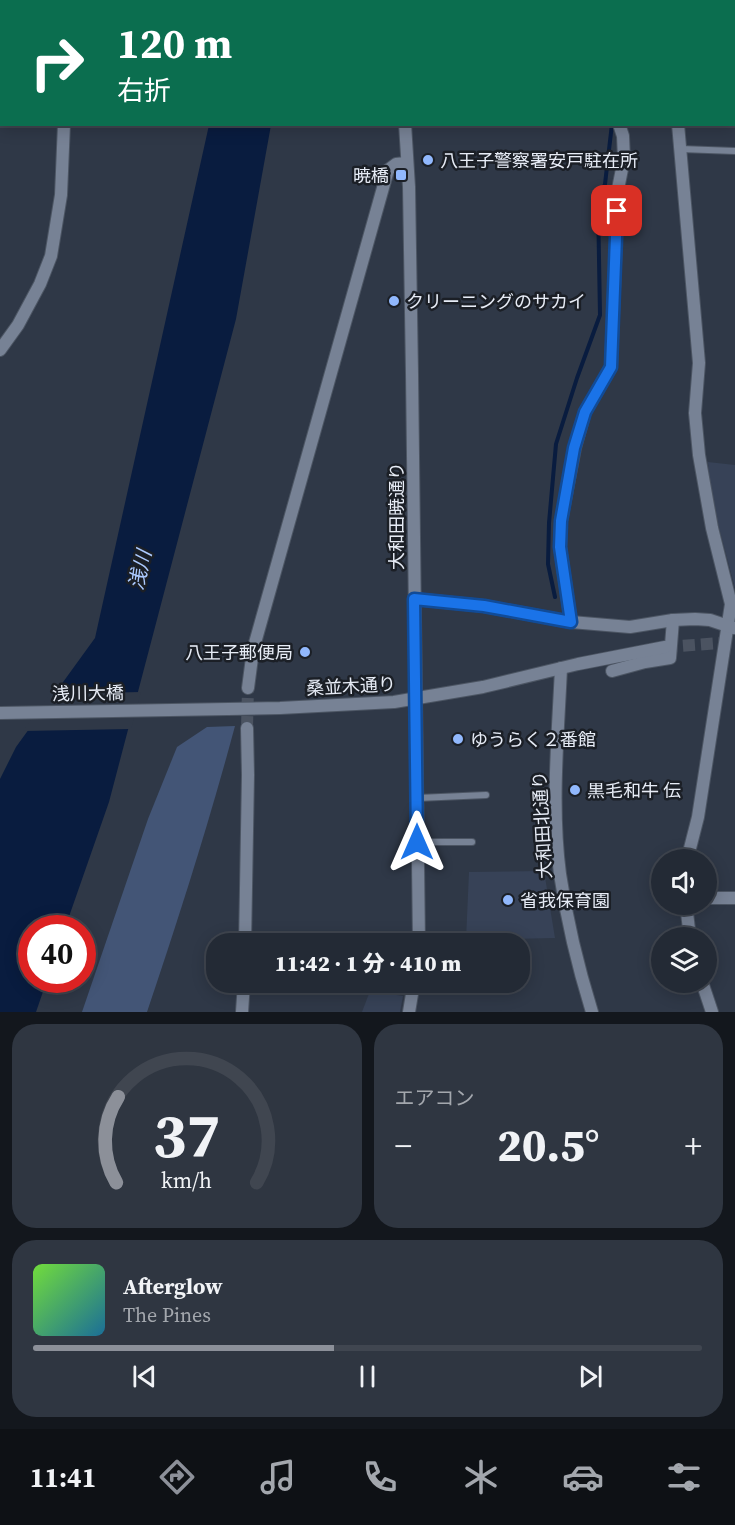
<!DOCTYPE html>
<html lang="ja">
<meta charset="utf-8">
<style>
body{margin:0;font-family:"Source Serif 4","Noto Sans JP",serif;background:#2f3641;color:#f1f3f6;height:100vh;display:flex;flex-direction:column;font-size:22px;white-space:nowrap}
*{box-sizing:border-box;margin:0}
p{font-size:20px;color:#a3a7ad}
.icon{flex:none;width:33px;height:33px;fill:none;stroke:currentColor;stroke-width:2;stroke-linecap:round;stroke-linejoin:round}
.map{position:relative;height:1012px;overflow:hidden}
.sheet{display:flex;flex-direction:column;gap:12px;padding:12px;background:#13171d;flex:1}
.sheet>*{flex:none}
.top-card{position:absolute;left:0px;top:0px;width:735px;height:126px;box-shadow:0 3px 15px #0003,0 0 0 2px #404650;background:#0b6e4f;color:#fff;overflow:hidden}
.buttons{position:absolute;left:651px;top:849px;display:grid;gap:12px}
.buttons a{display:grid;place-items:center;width:66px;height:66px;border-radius:50%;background:#232a35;box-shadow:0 3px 15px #0003,0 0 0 2px #404650;font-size:30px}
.speed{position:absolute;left:18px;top:915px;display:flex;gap:12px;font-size:30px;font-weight:700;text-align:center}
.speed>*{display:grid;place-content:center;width:78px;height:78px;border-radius:50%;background:#232a35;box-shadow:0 3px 15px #0003,0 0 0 2px #404650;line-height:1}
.speed .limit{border:9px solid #d22;background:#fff;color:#111}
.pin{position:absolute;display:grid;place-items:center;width:51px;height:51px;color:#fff;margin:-26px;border-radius:12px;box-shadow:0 3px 9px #0006}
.me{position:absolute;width:66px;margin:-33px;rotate:0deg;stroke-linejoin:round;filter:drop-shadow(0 0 4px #0008)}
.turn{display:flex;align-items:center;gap:21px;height:126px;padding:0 18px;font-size:27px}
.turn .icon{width:78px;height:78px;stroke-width:2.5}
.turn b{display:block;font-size:42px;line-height:51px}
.big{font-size:45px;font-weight:800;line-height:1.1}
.sheet .widget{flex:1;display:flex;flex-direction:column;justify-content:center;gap:9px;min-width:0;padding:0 21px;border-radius:24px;background:#2f3641}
.sheet .dial{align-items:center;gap:0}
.dial svg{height:156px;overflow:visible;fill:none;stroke:#404650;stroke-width:7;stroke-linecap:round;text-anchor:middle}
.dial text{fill:#f1f3f6;stroke:none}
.song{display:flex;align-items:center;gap:18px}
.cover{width:72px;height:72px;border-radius:9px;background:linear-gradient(135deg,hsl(100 70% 55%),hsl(200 70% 35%))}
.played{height:6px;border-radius:3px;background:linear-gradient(90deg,#8c9099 45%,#404650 45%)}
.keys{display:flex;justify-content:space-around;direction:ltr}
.heat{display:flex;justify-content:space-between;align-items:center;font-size:33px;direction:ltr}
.sheet .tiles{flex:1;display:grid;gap:12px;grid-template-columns:1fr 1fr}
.widget:last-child{grid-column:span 2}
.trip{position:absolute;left:206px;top:933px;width:324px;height:60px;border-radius:24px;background:#232a35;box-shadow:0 3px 15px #0003,0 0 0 2px #404650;font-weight:800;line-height:60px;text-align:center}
.dock{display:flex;height:96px;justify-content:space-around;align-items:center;background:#0e1115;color:#a3a7ad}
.dock .icon{width:42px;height:42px}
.dock .selected{color:#8c9099}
.dock b{font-size:27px;color:#f1f3f6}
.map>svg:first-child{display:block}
.built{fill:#374257}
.green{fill:#435576}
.water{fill:#091c3f}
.pier{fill:#2f3847}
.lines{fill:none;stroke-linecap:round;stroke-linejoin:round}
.stream{stroke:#091c3f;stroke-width:4}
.minor-tunnel{stroke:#4b5361;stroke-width:12;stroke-dasharray:12 6;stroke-linecap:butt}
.tertiary-tunnel{stroke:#4b5361;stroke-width:12;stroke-dasharray:12 6;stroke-linecap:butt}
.service-casing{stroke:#4c5563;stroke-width:8}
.minor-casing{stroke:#4c5563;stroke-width:14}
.tertiary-casing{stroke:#4c5563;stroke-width:14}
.service{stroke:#778295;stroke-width:6}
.minor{stroke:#778295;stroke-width:12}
.tertiary{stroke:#778295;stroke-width:12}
.route-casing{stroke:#114b97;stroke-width:15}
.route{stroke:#1a73e8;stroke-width:10}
.poi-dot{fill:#91b8fd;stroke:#1b1f26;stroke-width:2}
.labels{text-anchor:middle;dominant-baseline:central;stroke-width:5;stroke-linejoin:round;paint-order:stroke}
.poi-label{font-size:18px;fill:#e7ecf6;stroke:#1b1f26;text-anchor:start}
.street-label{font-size:18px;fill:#e7ecf6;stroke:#1b1f26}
.water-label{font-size:20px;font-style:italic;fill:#accaff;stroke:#1b1f26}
</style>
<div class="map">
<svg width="735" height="1012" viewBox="0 0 735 1012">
<rect width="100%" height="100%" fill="#2f3847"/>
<g class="built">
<polygon points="708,462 735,465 735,588 710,494"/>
<polygon points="544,871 555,938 466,940 469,872"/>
<polygon points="370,991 403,996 400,1012 362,1012"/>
</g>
<path class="green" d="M235,726C209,823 179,917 147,1012H82L148,819L177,747L207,727Z"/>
<polygon class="water" points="209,125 271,125 236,319 109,802 65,928 32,928 32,980 47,980 36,1012 0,1012 0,779 16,747 95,638"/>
<polygon class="pier" points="141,692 131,729 23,731 50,694"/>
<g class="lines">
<g class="stream">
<polyline points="561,0 562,2"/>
<polyline points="555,597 548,564 549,523 556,444 577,378 600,315 598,202 605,184 612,124"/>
</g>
<polyline class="minor-tunnel" points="247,728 248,688"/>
<polyline class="tertiary-tunnel" points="665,647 735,642"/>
<g class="service-casing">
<g id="service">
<polyline points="681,149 735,151"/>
<polyline points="418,798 486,795"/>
<polyline points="417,842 472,842"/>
</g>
</g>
<g class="minor-casing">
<g id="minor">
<polyline points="71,0 71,2"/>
<polyline points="401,0 401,2"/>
<polyline points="342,2 342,0"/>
<polyline points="734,26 735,26"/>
<polyline points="0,106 2,106"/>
<polyline points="678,124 699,363 695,413 699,455 712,528 731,604 698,817 687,860"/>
<polyline points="0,350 18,325 40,284 51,256 61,195 64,124"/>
<polyline points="414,599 484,606 571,622 630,627 673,620 695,619 710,620 734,628"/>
<polyline points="571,622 560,547 561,521 575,448 585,412 611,367 618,189 624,159 623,136 619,124"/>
<polyline points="612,671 645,662 670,658 673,620"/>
<polyline points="248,688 253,650 388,170 396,164 406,163"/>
<polyline points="706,898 735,898"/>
<polyline points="686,904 690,938"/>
<polyline points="245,944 248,775 247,728"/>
<polyline points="702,982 712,1012"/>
<polyline points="242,1012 244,982"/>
</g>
</g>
<g class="tertiary-casing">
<g id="tertiary">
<polyline points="670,0 670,2"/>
<polyline points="419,2 420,0"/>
<polyline points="405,124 409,187 412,374 419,944"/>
<path d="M561,668C558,736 551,806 560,874C567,921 578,967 592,1012"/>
<polyline points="0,713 280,708 394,702 483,687 578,664 665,647"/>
<polyline points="409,1012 414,982"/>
</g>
</g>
<use href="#service" class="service"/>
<use href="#minor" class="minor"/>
<use href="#tertiary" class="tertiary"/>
</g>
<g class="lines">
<g class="route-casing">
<polyline id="route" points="417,842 414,599 484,606 571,622 560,547 561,521 574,448 585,412 611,367 617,211"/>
</g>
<use href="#route" class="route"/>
</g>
<g class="poi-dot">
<circle cx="428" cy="160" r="6"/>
<rect x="395" y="169" width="12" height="12" rx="3"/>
<circle cx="394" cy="301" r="6"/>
<circle cx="305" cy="652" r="6"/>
<circle cx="458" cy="739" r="6"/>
<circle cx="575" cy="790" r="6"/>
<circle cx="508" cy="900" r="6"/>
</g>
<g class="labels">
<g class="poi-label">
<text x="440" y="160">八王子警察署安戸駐在所</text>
<text x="389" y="175" text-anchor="end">暁橋</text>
<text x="406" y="301">クリーニングのサカイ</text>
<text x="293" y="652" text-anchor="end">八王子郵便局</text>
<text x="470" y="739">ゆうらく２番館</text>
<text x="587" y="790">黒毛和牛 伝</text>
<text x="520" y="900">省我保育園</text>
</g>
<g class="street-label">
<text transform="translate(396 516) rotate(-90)">大和田暁通り</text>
<text transform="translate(351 686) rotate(-3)">桑並木通り</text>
<text transform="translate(88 693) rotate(-1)">浅川大橋</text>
<text transform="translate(542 825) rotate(-93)">大和田北通り</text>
</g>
<g class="water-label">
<text transform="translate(140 570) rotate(-77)">浅川</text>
</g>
</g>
</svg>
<div class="buttons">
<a><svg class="icon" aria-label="sound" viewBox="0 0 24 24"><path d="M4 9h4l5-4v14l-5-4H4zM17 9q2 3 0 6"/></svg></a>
<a><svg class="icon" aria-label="layers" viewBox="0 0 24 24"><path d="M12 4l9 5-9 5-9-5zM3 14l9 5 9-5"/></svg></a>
</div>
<div class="speed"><div class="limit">40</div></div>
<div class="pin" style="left:617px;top:211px;background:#d93025"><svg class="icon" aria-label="arrive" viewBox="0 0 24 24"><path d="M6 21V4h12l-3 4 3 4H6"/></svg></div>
<svg class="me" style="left:417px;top:842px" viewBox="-20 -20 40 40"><path d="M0-17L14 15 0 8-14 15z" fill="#1a73e8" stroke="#fff" stroke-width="4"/></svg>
<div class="trip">11:42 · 1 分 · 410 m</div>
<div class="top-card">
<div class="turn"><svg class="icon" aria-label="right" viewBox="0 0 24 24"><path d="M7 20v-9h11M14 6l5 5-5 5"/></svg><div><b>120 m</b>右折</div></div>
</div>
</div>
<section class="sheet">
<div class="tiles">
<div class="widget dial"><svg viewBox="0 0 100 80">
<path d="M14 69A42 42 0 1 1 86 69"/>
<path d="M14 69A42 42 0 0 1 15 25" stroke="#8c9099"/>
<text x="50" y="56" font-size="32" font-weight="700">37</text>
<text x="50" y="72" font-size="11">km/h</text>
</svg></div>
<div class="widget"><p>エアコン</p>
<div class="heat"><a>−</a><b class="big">20.5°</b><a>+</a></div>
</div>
<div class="widget">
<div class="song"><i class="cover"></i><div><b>Afterglow</b><p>The Pines</p></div></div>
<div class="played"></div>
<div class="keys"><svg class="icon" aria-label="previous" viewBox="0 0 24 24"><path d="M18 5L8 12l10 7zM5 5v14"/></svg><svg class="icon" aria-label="pause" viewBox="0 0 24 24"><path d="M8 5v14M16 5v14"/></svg><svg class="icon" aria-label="next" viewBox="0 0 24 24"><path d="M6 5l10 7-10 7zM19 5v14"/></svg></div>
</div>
</div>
</section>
<nav class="dock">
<b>11:41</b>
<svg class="icon selected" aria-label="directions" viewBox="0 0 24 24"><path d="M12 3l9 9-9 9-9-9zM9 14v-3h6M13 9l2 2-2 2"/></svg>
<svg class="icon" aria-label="music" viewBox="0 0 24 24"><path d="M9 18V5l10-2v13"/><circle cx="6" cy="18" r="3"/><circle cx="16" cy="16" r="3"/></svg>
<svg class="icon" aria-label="phone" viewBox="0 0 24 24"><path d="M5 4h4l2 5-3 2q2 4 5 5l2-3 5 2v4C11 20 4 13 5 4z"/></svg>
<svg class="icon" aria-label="climate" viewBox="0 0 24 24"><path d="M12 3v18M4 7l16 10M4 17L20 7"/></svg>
<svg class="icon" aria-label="car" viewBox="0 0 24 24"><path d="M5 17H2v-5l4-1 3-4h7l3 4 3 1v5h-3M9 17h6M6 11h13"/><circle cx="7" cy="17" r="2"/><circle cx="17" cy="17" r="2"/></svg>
<svg class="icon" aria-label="filters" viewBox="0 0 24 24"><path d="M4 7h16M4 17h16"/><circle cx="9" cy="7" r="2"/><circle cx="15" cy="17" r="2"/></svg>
</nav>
